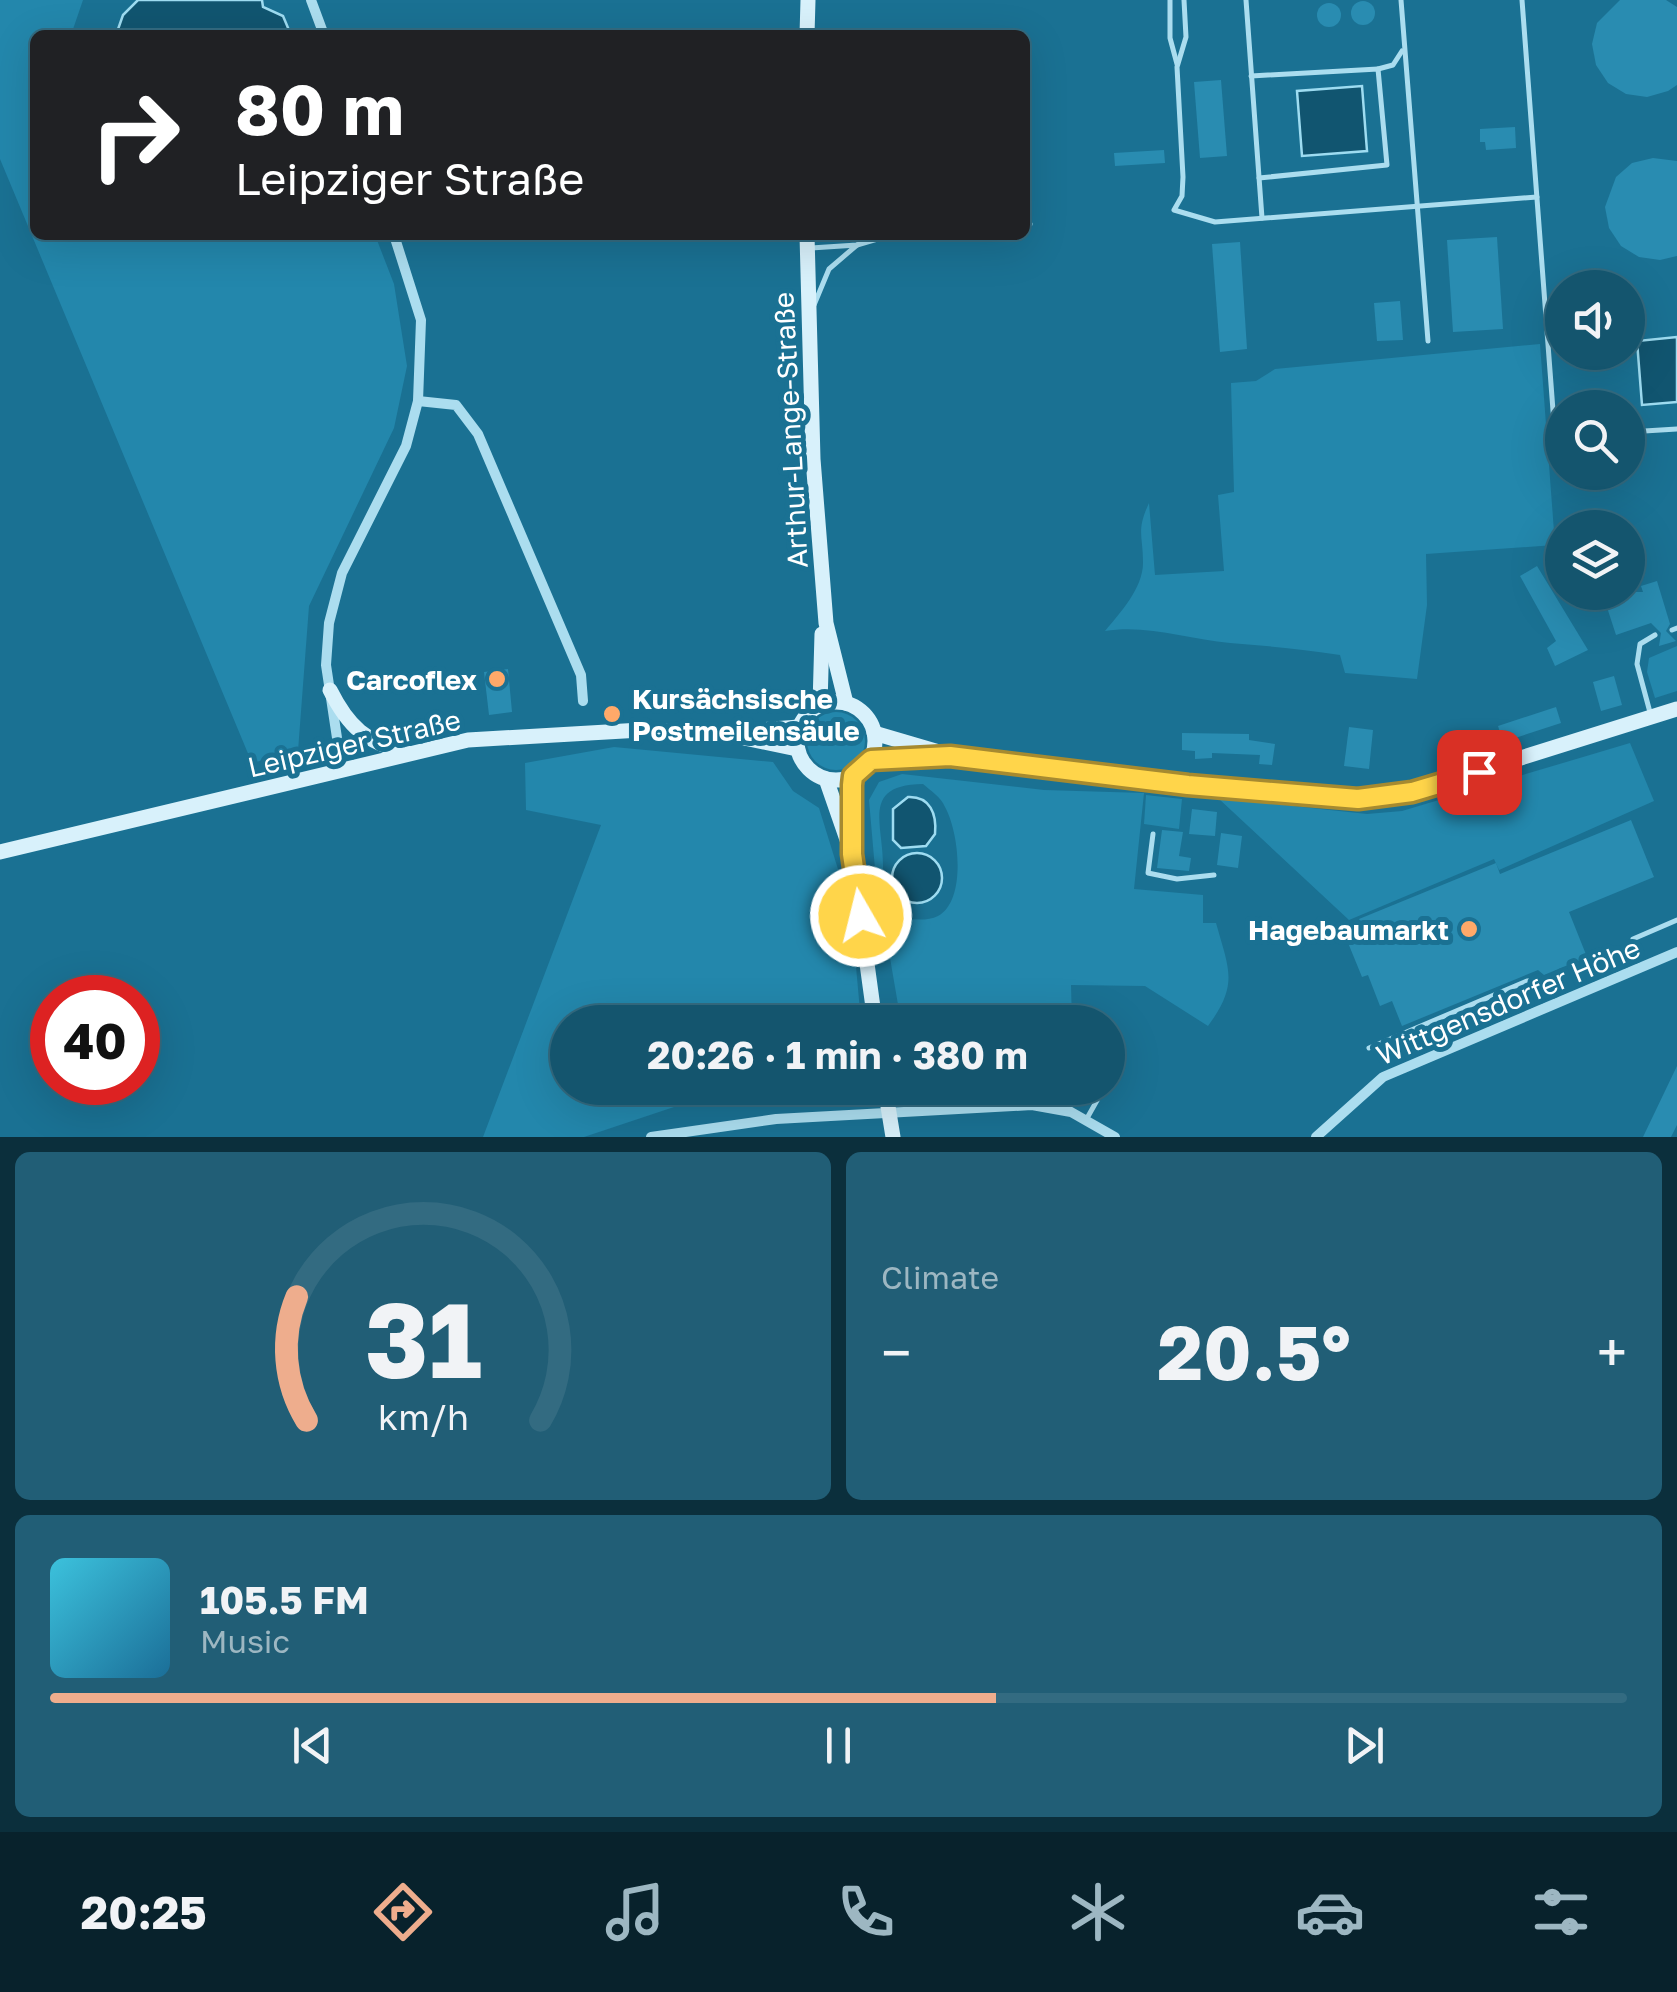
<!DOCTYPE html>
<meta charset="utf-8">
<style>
body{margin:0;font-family:"Golos Text",sans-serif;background:#215e76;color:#f1f3f6;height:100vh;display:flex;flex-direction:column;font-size:38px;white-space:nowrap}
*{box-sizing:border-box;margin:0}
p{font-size:32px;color:#9db7c2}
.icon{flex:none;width:55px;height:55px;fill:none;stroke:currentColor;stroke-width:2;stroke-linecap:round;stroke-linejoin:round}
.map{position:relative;height:1137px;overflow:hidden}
.sheet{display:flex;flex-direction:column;gap:15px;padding:15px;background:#0b2f3c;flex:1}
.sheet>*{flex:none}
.hud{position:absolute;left:30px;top:30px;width:1000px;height:210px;border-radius:15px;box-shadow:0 10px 40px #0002,0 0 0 2px #336b81;background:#202124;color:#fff;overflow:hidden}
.controls{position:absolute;left:1545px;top:270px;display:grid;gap:20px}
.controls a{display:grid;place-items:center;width:100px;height:100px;border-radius:50%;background:#14556e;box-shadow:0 10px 40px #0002,0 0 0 2px #336b81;font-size:50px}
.speed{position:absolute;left:30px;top:975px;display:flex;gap:20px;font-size:50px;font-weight:700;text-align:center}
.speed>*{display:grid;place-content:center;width:130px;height:130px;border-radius:50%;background:#14556e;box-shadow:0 10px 40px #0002,0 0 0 2px #336b81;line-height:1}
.speed .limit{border:15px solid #d22;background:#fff;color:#111}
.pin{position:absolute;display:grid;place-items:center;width:85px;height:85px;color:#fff;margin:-42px;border-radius:20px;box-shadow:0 5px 15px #0006}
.me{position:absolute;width:110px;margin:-55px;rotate:352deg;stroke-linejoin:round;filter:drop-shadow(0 0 8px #0008)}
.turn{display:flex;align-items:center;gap:35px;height:210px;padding:0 40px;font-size:45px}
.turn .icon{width:130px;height:130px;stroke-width:2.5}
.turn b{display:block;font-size:70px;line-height:85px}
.big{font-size:75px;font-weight:700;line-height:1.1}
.sheet .card{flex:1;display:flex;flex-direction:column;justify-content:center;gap:15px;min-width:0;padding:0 35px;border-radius:15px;background:#215e76}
.sheet .dial{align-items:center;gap:0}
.dial svg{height:260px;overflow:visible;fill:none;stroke:#336b81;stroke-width:7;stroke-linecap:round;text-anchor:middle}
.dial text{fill:#f1f3f6;stroke:none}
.song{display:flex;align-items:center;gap:30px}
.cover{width:120px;height:120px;border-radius:15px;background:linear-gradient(135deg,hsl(190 70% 55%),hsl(200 70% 35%))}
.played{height:10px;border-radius:5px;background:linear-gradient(90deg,#eead8d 60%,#336b81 60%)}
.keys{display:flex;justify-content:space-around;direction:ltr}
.heat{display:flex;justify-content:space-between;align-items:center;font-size:55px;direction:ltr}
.sheet .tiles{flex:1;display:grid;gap:15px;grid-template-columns:1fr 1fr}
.card:last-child{grid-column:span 2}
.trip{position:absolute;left:550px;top:1005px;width:575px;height:100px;border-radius:50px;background:#14556e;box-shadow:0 10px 40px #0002,0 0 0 2px #336b81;font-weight:700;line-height:100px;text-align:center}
.tabs{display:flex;height:160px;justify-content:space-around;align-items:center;background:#08222c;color:#9db7c2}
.tabs .icon{width:70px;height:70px}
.tabs .current{color:#eead8d}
.tabs b{font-size:45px;color:#f1f3f6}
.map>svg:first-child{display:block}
.green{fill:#2387ac}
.water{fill:#115570;stroke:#9edcf1;stroke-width:2.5}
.building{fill:#298cb1}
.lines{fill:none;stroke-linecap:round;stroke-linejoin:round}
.lane{stroke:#abddef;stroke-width:5}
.street{stroke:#abddef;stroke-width:10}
.secondary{stroke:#d8f1fb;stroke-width:15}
.route-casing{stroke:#a68a30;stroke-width:25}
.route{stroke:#ffd54a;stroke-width:18}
.poi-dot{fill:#ffa969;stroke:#1a7193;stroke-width:4}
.labels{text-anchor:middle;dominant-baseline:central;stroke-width:10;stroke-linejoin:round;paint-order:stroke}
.street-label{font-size:28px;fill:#fff;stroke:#1a7193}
.poi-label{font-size:28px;font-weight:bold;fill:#fff;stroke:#1a7193;text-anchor:end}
</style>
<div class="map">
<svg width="1677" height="1137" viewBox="0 0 1677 1137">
<rect width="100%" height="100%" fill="#1a7193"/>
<g class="green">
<polygon points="0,0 83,0 71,35 35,35 35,235 375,235 394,284 407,366 394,428 309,606 298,751 252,763 0,159"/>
<path d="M1540,344L1555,545L1426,554L1427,605L1417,679L1345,673L1340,655C1303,649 1267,646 1230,643C1188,639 1146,624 1105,631C1120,613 1143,588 1143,563C1143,535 1136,531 1149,503L1155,575L1224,571L1218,495L1234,492L1231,383L1256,381L1275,369Z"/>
<polygon points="1677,646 1677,691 1655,698 1647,672 1649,658"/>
<circle cx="836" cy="741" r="29"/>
<polygon points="1630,743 1654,801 1499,870 1494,859 1349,920 1218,798 1367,814 1402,811"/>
<polygon points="614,747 773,762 793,791 819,808 851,911 861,1022 568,1022 568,1088 855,1088 842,1096 759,1092 677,1106 584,1137 483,1137 601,825 526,810 525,763"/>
<path d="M902,774L1044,790L1144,793L1134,889L1203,895V923H1216C1229,970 1239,984 1208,1026L1145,986L1071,985L1072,1022H901L883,917C901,916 922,924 938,916C967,900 959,832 945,807C941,797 931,791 923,784C860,785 884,824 883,869H875L869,800L879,782Z"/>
<polygon points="1146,795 1182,799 1179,829 1144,824"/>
</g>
<g class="water">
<polygon points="138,0 262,0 263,7 283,16 291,35 116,35 123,15"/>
<polygon points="1362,86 1367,151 1302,156 1297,91"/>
<polygon points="1677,337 1677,402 1642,405 1637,341"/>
<path d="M908,797C930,796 937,814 935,834L926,846L901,848L893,840V809Z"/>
<circle cx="917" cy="878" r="25"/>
</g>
<g class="building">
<polygon points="1620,0 1666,0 1677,7 1677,85 1668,91 1647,97 1626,94 1608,83 1596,65 1592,44 1597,23"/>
<circle cx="1363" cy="13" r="12"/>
<circle cx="1329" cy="15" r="12"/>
<polygon points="1221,80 1227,156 1200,158 1194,82"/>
<polygon points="1515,127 1516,148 1486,150 1485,142 1480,142 1480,129"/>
<polygon points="1164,150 1165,163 1115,166 1114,153"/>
<polygon points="1653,158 1677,161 1677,256 1660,260 1639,257 1621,246 1609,228 1605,207 1616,177 1632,163"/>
<polygon points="1497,237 1503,329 1453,332 1447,240"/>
<polygon points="1240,242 1247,349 1220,352 1212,244"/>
<polygon points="1400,301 1403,340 1377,341 1374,303"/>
<polygon points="1537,566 1588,650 1555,666 1547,648 1556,641 1520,576"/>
<polygon points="1657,581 1670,624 1666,631 1676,641 1659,646 1661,633 1651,623 1616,635 1602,592 1643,592 1641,586"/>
<polygon points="508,669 512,712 489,715 484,672"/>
<polygon points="1614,676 1622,705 1601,711 1593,682"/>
<polygon points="1556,707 1561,723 1503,742 1498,726"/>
<polygon points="1349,727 1373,730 1369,769 1344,766"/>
<polygon points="1182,733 1249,734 1249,740 1275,744 1272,765 1259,764 1260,755 1212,753 1212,758 1195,759 1195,751 1182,750"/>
<polygon points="1192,809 1217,812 1215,836 1189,834"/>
<polygon points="1631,820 1654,877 1569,912 1587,957 1544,975 1538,970 1402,1026 1392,1001 1380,1006 1368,975 1362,977 1344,933 1361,923 1359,919 1496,863 1500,874"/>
<polygon points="1162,830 1183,832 1179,856 1191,858 1189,871 1157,868"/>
<polygon points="1221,833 1242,836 1238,868 1217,865"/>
<polygon points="1677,1066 1677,1125 1671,1137 1643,1137"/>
</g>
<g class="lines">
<g class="lane">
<polyline points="1170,0 1170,38 1177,64"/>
<polyline points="1184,0 1186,37 1177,67 1183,177 1182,196 1174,210 1215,222 1537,197"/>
<polyline points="1246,0 1262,218"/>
<polyline points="1401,0 1428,341"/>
<polyline points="1522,0 1555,437 1562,436"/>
<polyline points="1378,69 1393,65 1402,51"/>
<polyline points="1251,76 1378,69 1387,165 1259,178"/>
<polyline points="1025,224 1030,224"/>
<polyline points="811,248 857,245 891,235"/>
<polyline points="814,305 829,269 857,245"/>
<polyline points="1628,432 1677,429"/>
<polyline points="1672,630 1677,628"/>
<polyline points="1651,716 1637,664 1640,644 1655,635"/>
<polyline points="1153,834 1148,873 1177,879 1214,875"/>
<polyline points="1633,939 1677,920"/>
<polyline points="1369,1048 1527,981 1540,980"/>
<polyline points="1108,1081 1120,1060"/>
<polyline points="1086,1120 1104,1088"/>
</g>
<g class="street">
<polyline points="311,0 324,35"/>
<polyline points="418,401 456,405 478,434 581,675 583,701"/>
<polyline points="342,771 326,665 329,623 342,573 406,446 418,401 421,320 394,235"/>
<polyline points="651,1137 776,1119 1032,1105 1071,1112 1115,1137"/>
<polyline points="1316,1137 1383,1077 1677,952"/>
</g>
<g class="secondary">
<polyline points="807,35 808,0"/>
<polyline points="807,235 813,459 826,623 846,703"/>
<path d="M330,690C348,726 366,743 406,752"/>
<circle cx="836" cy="741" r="39"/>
<polyline points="820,705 822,634"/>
<polyline points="734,732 799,727"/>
<polyline points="874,733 949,755 1188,785 1358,799 1412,792 1677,709"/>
<polyline points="871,760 941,757"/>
<polyline points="853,777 854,847"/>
<polyline points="826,779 852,854 875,1022"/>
<polyline points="0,852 468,740 641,730 725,734 797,749"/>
<polyline points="885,1088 893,1137"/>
</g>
</g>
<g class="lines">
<g class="route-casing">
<polyline id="route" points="861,916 852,854 852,785 853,776 871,760 950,756 1188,785 1358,799 1412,792 1479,772"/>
</g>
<use href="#route" class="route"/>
</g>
<g class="poi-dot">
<circle cx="497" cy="679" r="10"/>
<circle cx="612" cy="714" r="10"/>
<circle cx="1469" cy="929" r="10"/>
</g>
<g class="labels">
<g class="street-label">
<text transform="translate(790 430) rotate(-93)">Arthur-Lange-Straße</text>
<text transform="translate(354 743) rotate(-13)">Leipziger Straße</text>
<text transform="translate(1508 1001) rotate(-23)">Wittgensdorfer Höhe</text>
</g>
<g class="poi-label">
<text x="477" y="679">Carcoflex</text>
<text x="632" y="698" text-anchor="start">Kursächsische<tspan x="632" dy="32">Postmeilensäule</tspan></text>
<text x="1449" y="929">Hagebaumarkt</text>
</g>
</g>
</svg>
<div class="controls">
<a><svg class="icon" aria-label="sound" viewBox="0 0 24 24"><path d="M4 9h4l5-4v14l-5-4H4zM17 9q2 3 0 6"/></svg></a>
<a><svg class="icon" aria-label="search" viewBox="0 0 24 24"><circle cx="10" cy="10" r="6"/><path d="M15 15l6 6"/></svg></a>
<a><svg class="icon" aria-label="layers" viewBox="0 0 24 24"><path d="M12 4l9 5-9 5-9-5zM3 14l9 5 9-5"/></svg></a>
</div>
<div class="speed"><div class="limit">40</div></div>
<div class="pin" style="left:1479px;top:772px;background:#d93025"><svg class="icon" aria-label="arrive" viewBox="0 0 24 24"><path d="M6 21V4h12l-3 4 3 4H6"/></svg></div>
<svg class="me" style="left:861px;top:916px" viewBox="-20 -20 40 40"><circle r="17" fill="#ffd54a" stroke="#fff" stroke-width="3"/><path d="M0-11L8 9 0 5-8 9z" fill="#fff"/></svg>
<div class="trip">20:26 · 1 min · 380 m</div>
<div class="hud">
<div class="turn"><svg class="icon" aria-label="right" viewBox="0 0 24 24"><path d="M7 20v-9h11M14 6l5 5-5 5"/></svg><div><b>80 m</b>Leipziger Straße</div></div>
</div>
</div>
<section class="sheet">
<div class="tiles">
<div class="card dial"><svg viewBox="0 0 100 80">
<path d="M14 69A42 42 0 1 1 86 69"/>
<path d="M14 69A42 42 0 0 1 11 31" stroke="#eead8d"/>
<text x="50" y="56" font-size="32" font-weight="700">31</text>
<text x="50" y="72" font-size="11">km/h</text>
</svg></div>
<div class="card"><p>Climate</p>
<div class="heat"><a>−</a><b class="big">20.5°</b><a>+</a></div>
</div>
<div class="card">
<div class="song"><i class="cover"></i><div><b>105.5 FM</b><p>Music</p></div></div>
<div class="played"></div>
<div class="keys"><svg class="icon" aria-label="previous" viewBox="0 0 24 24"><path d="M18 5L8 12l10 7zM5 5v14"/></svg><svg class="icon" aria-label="pause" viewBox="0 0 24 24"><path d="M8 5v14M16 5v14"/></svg><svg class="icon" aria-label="next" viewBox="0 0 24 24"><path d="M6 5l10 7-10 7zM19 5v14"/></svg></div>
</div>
</div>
</section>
<nav class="tabs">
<b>20:25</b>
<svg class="icon current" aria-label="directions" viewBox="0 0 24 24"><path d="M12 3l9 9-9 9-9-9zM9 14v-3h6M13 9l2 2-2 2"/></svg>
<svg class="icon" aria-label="music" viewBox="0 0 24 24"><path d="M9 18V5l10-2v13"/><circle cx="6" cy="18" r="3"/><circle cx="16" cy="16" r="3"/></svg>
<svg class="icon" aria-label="phone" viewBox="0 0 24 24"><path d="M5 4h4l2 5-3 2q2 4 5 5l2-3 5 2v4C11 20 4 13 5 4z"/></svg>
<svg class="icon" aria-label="climate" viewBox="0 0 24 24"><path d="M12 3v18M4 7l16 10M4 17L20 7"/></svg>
<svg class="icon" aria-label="car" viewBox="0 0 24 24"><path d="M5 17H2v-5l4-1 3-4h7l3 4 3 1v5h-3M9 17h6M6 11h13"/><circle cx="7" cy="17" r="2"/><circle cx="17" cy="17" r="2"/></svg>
<svg class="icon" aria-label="filters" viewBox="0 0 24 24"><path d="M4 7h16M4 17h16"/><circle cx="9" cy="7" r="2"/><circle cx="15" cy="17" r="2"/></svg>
</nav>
